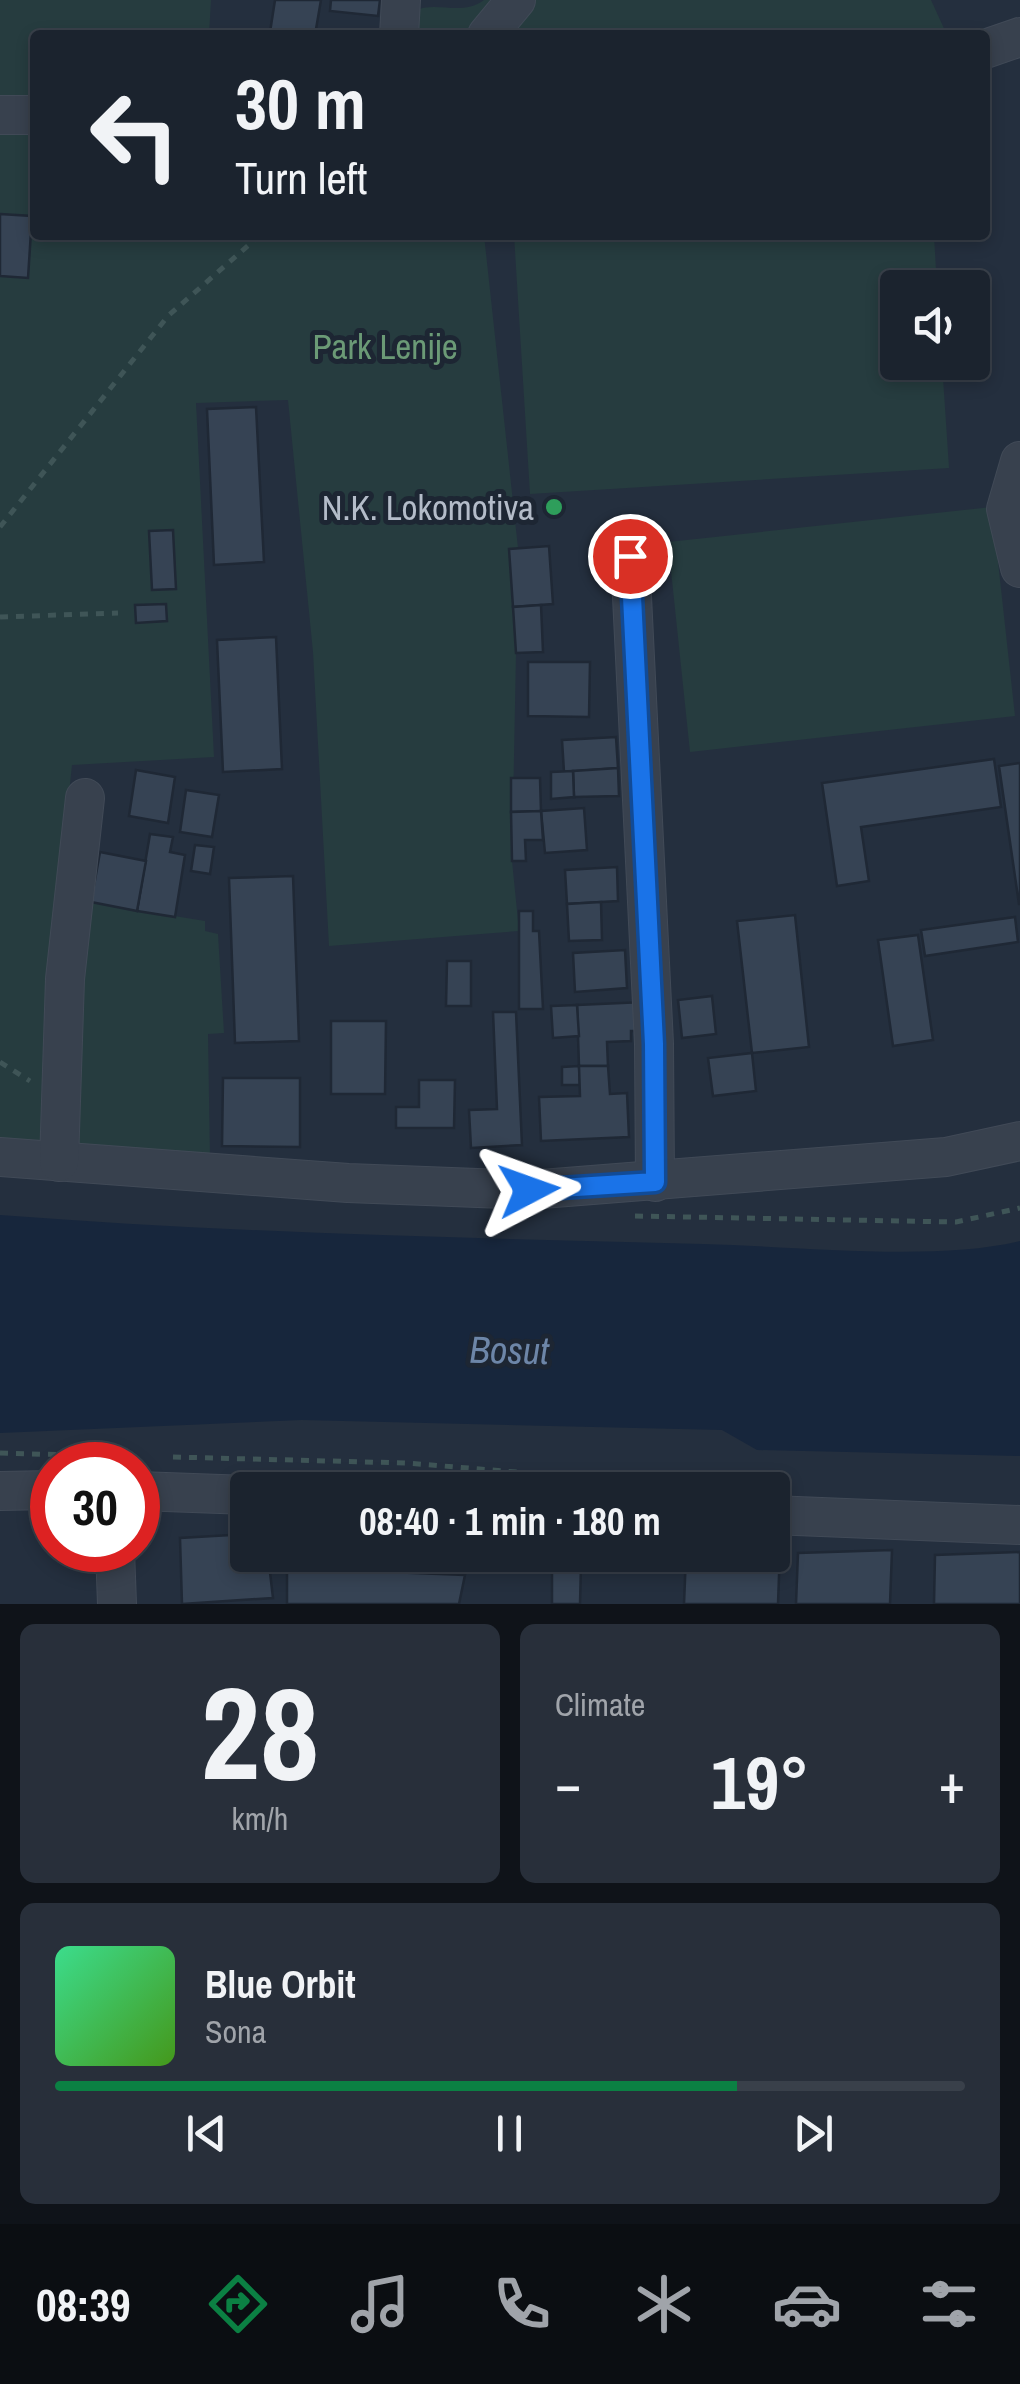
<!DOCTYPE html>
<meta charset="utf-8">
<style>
body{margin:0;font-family:"Archivo Narrow",sans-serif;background:#282f3a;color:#f1f3f6;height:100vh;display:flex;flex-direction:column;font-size:38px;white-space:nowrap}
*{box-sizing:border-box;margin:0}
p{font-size:32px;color:#a0a4aa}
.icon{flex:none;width:55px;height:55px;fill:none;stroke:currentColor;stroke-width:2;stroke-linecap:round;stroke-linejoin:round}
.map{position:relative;height:1604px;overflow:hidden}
.sheet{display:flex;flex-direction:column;gap:20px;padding:20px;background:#0f1319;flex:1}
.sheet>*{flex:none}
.guide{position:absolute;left:30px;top:30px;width:960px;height:210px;border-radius:10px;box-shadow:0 5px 15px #0003,0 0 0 2px #39404a;background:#1b232e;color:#f1f3f6;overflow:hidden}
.buttons{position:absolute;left:880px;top:270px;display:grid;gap:20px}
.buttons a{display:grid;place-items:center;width:110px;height:110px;border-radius:10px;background:#1b232e;box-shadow:0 5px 15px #0003,0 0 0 2px #39404a;font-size:50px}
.speed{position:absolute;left:30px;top:1442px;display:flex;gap:20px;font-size:50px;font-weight:700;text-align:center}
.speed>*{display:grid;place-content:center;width:130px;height:130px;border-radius:50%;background:#1b232e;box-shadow:0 5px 15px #0003,0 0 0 2px #39404a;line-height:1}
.speed .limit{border:15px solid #d22;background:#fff;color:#111}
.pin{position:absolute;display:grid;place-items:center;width:85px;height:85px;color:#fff;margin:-42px;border:5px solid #fff;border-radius:50%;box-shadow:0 2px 10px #0007}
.me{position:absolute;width:110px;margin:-55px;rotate:86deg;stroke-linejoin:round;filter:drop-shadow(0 0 8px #0008)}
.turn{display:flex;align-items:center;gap:35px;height:210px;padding:0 40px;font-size:45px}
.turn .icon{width:130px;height:130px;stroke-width:2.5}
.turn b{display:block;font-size:70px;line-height:85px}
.big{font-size:75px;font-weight:800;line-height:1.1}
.sheet .widget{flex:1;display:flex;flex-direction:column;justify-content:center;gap:15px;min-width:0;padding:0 35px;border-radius:15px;background:#282f3a}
.sheet .dial{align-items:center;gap:0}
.dial b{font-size:130px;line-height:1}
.song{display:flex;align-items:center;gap:30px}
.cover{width:120px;height:120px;border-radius:15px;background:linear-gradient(135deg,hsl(150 70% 55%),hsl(100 70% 35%))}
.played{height:10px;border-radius:5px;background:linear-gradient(90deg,#0b8043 75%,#39404a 75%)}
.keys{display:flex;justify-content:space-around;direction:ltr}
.heat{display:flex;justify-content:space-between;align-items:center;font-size:55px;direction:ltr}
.sheet .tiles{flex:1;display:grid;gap:20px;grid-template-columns:1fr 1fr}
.widget:last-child{grid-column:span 2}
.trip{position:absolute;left:230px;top:1472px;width:560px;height:100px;border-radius:10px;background:#1b232e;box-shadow:0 5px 15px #0003,0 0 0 2px #39404a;font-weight:800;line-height:100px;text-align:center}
.tab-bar{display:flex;height:160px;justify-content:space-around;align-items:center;background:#0b0e12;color:#a0a4aa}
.tab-bar .icon{width:70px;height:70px}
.tab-bar .selected{color:#0b8043}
.tab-bar b{font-size:45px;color:#f1f3f6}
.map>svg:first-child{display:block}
.green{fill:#263c3f}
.water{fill:#17263c}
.building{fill:#364354;stroke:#1f2835;stroke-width:2.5}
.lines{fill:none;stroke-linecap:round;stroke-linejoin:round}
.minor-casing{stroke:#414a57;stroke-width:40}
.path{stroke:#3f5557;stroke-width:5;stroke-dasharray:8 8;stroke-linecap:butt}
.minor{stroke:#38414e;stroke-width:38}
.route-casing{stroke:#114b97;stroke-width:25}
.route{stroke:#1a73e8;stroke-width:18}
.leisure-dot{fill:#2e9e5b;stroke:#1d2633;stroke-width:4}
.labels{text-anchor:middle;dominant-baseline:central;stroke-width:10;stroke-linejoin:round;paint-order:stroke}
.park-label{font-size:35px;fill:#6b9a76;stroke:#1d2633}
.poi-label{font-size:35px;fill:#b4bcc9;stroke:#1d2633;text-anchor:end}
.water-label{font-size:38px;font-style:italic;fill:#6d86a8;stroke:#1d2633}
</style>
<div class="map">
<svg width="1020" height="1604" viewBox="0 0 1020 1604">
<rect width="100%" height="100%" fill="#242f3e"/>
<g class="green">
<polygon points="0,0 211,0 209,35 35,35 35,101 0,99"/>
<path d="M484,0H502L474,35H410L414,11C437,0 461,17 484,0Z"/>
<polygon points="526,0 931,0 947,35 496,35"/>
<polygon points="0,132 35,133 35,235 484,235 518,548 509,550 516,653 512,861 519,931 329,946 313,652 288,400 196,403 214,757 72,765 58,897 205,921 205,931 218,934 224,1033 208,1034 210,1160 0,1144"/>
<polygon points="514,235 934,235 937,287 898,288 898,362 942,363 949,468 530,494"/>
<polygon points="992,507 1015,716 690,752 668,542"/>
</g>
<path class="water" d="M0,1215C234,1233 468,1238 703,1244C796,1246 934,1262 1020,1241V1456L757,1450L722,1430L302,1420L0,1433Z"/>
<g class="building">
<polygon points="275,0 321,0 315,35 270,32"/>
<polygon points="331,0 380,0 378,16 330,11"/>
<polygon points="0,214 32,216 28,278 0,276"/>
<polygon points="256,407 264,562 214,565 207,409"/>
<polygon points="173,530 176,589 152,590 149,531"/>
<polygon points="549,546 553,604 513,607 509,549"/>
<polygon points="166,604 167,621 136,623 135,605"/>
<polygon points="541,605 543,652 516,653 513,607"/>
<polygon points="276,637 282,769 223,772 217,640"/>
<polygon points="528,662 590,662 589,717 528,716"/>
<polygon points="616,737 618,768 564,772 562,740"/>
<polygon points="994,759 1001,807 861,827 869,881 837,886 822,783"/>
<polygon points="1020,763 1020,904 1019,904 999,766"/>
<polygon points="618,768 619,796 574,797 573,771"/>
<polygon points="136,770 175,777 168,823 129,816"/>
<polygon points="573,771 574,797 551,799 551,772"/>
<polygon points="511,778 540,778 541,811 511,812"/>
<polygon points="186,790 219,795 212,837 180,832"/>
<polygon points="584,808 587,850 545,853 541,811"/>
<polygon points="541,811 543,840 525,840 526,861 512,861 511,812"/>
<polygon points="150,834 173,837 170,852 185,855 175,917 137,911"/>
<polygon points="195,845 214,847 210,874 191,871"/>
<polygon points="100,852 146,861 137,911 91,902"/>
<polygon points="617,867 618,901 567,904 565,870"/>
<polygon points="293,876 299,1041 235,1043 229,878"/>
<polygon points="601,902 602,940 569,941 567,904"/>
<polygon points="519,911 533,911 533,931 539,931 543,1009 519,1009"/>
<polygon points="795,915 809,1047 752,1053 737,921"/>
<polygon points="1015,917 1018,942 925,956 921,930"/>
<polygon points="918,935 933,1040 893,1046 878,940"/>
<polygon points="625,950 627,988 575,992 573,953"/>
<polygon points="447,961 471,961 471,1006 446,1006"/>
<polygon points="712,996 716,1034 682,1038 678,1000"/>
<polygon points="644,1002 645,1031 631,1031 631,1041 607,1042 608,1066 579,1066 577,1005"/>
<polygon points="577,1005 579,1036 553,1038 551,1006"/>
<polygon points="493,1012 516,1012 522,1145 471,1148 469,1110 497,1109"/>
<polygon points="331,1021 386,1021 385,1094 331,1094"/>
<polygon points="752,1053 756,1091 713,1096 708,1058"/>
<polygon points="579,1066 580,1085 562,1085 562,1067"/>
<polygon points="579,1066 608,1066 610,1094 627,1093 629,1137 541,1141 539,1097 580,1096"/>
<polygon points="223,1078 300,1078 300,1147 222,1146"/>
<polygon points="419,1080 455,1080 454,1128 396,1128 396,1107 419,1107"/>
<polygon points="248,1534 248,1555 268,1555 273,1598 182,1604 180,1538"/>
<polygon points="772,1548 780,1548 778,1604 684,1604 686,1555 772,1555"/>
<polygon points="892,1550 890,1604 796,1604 798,1553"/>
<polygon points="1020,1552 1020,1604 934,1604 935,1555"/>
<polygon points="552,1560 581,1565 580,1604 552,1604"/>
<polygon points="287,1568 465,1575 459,1604 287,1604"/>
</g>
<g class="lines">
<g class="minor-casing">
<g id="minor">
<polyline points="399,35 401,0"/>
<polyline points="487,35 516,0"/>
<polyline points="985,49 1020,37"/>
<polyline points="0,115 35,115"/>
<polyline points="1020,461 1006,509 1020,568"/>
<polyline points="630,556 654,1044 655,1182"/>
<polyline points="0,1157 348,1183 529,1190 946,1157 1020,1141"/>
<polyline points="59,1162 65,979 85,798"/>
<polyline points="0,1491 52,1490"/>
<polyline points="138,1491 248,1495"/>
<polyline points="772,1515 1020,1525"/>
<polyline points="115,1550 117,1604"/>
</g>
</g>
<g class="path">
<polyline points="0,527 168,316 260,235"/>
<polyline points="0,617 118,613"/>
<polyline points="0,1062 30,1081"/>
<polyline points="635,1216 956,1222 1020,1208"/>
<polyline points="0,1453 142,1457"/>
<polyline points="173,1457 407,1463 734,1490"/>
</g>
<use href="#minor" class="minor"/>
</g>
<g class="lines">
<g class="route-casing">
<polyline id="route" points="529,1190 655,1182 654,1044 630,556"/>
</g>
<use href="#route" class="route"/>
</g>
<circle class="leisure-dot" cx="554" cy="507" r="10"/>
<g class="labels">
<g class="park-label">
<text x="385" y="346">Park Lenije</text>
</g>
<g class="poi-label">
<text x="534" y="507">N.K. Lokomotiva</text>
</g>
<g class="water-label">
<text transform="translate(509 1350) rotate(1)">Bosut</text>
</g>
</g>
</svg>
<div class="buttons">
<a><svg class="icon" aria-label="sound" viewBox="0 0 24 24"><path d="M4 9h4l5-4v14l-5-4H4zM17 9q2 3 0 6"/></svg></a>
</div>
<div class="speed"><div class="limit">30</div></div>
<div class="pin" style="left:630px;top:556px;background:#d93025"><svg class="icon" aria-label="arrive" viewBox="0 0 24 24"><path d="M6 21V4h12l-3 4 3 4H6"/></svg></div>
<svg class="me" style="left:529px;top:1190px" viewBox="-20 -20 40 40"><path d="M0-17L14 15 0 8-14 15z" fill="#1a73e8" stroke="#fff" stroke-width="4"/></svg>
<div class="trip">08:40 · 1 min · 180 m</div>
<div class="guide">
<div class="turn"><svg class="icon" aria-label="left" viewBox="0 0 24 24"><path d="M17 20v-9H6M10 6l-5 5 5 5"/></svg><div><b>30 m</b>Turn left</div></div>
</div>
</div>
<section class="sheet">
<div class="tiles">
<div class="widget dial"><b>28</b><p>km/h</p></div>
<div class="widget"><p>Climate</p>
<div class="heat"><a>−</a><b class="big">19°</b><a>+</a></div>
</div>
<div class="widget">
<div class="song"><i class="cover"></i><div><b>Blue Orbit</b><p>Sona</p></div></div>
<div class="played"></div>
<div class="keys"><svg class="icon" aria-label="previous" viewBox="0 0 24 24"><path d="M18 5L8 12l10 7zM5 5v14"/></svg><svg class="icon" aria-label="pause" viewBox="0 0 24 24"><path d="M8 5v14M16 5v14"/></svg><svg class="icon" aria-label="next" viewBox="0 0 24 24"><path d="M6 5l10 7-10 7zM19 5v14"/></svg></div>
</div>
</div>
</section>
<nav class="tab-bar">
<b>08:39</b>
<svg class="icon selected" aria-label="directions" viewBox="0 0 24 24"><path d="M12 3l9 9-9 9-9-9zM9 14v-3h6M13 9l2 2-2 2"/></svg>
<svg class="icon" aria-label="music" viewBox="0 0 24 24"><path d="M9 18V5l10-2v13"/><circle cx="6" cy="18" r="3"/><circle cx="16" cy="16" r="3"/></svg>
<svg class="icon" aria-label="phone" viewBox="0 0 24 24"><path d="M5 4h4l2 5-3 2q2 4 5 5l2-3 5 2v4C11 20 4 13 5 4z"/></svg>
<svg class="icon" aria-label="climate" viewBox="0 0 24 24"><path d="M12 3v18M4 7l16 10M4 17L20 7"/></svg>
<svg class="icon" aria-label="car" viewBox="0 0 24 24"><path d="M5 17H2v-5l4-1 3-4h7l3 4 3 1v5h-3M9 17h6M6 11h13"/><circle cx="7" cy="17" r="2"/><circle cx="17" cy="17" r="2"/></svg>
<svg class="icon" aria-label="filters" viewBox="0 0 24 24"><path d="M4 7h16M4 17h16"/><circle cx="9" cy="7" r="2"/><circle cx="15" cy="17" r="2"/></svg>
</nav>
